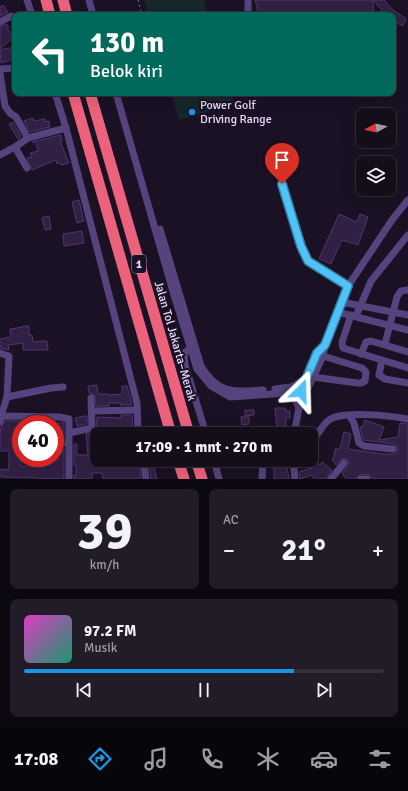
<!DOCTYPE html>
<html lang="id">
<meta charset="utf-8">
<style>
body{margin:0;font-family:Signika,sans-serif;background:#211c28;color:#f1f3f6;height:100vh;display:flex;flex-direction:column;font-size:15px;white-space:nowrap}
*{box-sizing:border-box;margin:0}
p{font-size:13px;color:#9d9ca3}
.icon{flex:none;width:22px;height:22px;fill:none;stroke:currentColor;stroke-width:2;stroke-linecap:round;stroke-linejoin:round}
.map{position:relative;height:479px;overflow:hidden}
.details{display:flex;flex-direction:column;gap:10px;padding:10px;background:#0b080f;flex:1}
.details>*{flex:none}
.hud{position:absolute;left:12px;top:12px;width:384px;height:84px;border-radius:8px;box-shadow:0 4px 16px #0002,0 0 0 1px #332e3a;background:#00695c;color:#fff;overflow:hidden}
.needle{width:26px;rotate:262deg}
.tools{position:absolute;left:356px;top:108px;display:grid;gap:8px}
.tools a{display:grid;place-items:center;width:40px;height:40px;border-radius:8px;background:#140e1b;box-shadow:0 4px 16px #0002,0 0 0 1px #332e3a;font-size:20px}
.speed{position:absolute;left:12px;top:415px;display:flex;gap:8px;font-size:20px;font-weight:700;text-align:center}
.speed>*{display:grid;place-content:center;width:52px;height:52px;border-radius:50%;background:#140e1b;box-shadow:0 4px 16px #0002,0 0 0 1px #332e3a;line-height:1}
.speed .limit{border:6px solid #d22;background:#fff;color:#111}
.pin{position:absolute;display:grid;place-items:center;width:34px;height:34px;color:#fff;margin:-41px -17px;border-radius:50% 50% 50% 0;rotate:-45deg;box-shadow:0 0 4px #0007}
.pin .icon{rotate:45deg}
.me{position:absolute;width:44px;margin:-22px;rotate:22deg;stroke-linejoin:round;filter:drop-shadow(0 0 3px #0008)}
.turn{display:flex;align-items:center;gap:14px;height:84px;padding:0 12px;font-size:18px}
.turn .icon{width:52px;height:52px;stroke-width:2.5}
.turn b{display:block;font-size:28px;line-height:34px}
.big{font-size:30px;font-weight:700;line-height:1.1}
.details .widget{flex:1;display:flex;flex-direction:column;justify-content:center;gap:6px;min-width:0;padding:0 14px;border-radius:8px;background:#211c28}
.details .dial{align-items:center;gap:0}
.dial b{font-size:52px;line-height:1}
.song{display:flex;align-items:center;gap:12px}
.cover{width:48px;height:48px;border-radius:6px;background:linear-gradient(135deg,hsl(310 70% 55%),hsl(160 70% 35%))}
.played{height:4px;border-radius:2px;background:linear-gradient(90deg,#1c95e4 75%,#332e3a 75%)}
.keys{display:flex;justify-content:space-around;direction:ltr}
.heat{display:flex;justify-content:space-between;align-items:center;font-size:22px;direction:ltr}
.details .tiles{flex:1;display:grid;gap:10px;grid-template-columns:1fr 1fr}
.widget:last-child{grid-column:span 2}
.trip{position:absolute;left:90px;top:427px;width:228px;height:40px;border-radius:8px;background:#140e1b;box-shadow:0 4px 16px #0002,0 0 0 1px #332e3a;font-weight:700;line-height:40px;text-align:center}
.tab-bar{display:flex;height:64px;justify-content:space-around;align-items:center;background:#08060b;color:#9d9ca3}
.tab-bar .icon{width:28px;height:28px}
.tab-bar .active{color:#1c95e4}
.tab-bar b{font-size:18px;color:#f1f3f6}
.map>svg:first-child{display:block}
.grass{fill:#15272d}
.building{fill:#312043;stroke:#50356c}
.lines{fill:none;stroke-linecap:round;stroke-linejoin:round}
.path{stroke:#3e91aa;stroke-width:1;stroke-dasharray:2 3;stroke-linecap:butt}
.minor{stroke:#56427d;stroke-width:7}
.highway{stroke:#ec627c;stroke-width:11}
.route-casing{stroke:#337fa1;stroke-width:10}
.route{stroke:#4fc3f7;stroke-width:7}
.poi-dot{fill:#1c95e4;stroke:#1a1224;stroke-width:1.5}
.labels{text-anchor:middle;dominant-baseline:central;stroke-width:4;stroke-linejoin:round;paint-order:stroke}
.shield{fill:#1a1224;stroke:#aa9dba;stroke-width:1}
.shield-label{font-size:11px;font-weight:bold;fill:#e7d9fa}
.poi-label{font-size:12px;fill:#e7d9fa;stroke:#1a1224;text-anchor:start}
.street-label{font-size:12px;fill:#e7d9fa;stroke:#1a1224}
</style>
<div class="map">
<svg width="408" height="479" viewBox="0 0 408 479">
<rect width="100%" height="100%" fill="#1a1224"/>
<g class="grass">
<polygon points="144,0 204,0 208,15 148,15"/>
<polygon points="171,93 231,93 235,104 179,120"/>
</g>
<g class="building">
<polygon points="255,0 384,0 393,10 406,19 403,26 393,21 393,15 386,15 373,0 374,15 259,15"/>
<polygon points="3,5 8,12 0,16 0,7"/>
<polygon points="6,24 9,27 7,28 14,37 0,49 0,27"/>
<polygon points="15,47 15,59 1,63 0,50"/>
<polygon points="33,118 34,121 45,119 45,122 49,121 50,127 30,132 24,121"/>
<polygon points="13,122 21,136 18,139 9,124"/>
<polygon points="61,135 62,141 60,141 69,163 61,165 60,163 57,164 56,160 32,170 27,158 32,157 30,153 38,151 36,142 32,142"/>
<polygon points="79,200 84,221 77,223 72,202"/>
<polygon points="339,214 357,222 360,214 368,217 358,245 342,240 331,264 319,259"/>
<polygon points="49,216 51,229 45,230 42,218"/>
<polygon points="82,231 84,243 64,246 63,234"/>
<polygon points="23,326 29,326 29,335 32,335 33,342 47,341 48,350 23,350 23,343 8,345 9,350 0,348 0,339 11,337 10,329 23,327"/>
<polygon points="97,385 98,394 108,394 109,395 122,394 122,386 127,386 132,405 120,405 121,403 109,403 109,406 96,406 95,396 89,393 88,386"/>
<polygon points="275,408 285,408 286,411 290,411 290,418 286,418 286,434 251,434 251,428 277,429"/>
<polygon points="245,410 254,410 254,415 245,416"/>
<polygon points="121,415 132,415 133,434 97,434 97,462 138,460 141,479 103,479 102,473 92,473 92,479 74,479 74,475 76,475 76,465 74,465 74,444 77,444 77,455 88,455 86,434 96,430 97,417 121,418"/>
<polygon points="85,416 87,416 87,424 77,426 75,418"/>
<polygon points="241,417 249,417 249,424 242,425"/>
<polygon points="365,420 384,427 379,440 398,437 400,423 408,424 408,479 376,479 372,478 369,475 361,474 356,479 346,479 342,473 349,464 347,459 342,459 336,465 332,459 334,457 335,449 340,449 344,432 351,434 348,449 383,454 395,454 397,452 398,447 394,444 363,440 360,427 363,426"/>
<polygon points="5,421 28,421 28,424 21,424 21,466 35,466 35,463 57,461 59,460 58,453 61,452 60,448 64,448 64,479 1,477 1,469 8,470 9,465 9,451 0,451 0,434 1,427"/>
<polygon points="37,422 64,423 64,438 55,438 55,424 37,424"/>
<polygon points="314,459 320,465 322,462 332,470 326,479 314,479 312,475 300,479 299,472 312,468 308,465"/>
<polygon points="148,460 152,460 157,479 151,479"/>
<polygon points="271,460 286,461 289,479 274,479 274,466 271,466"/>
</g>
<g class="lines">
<polyline class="path" points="138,0 142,15"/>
<g class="minor">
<polyline points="27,0 32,15"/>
<polyline points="89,0 93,15"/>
<polyline points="248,0 248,15"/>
<polyline points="0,22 11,16 15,20"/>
<polyline points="0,69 15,68"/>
<polyline points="0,73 5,106 10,113 16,117 28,138"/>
<polyline points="116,93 174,295 197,369 211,386 230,397 288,393 295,399 299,408"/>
<polyline points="66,128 137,403 138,434"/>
<polyline points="15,147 27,168"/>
<polyline points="0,155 15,147 28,138 66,128 55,93"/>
<polyline points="282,184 301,246 308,261 348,286"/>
<path d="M160,229L201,366C218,394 233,392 263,390"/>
<polyline points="341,302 408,315"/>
<polyline points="337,312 408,330"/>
<polyline points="351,315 342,342 343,348 382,360 379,375 385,379 408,383"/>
<polyline points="356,316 371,281 408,235"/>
<polyline points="385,344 397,297 401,291 408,290"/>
<polyline points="190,349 184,353 185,365 206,434"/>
<polyline points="0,353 9,356 7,397 1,416"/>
<polyline points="361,354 366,342 371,341 408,352"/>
<polyline points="382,360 408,368"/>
<polyline points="313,377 357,383 361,383 365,381 366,372 362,368 323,356"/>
<polyline points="275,389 291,387 305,379"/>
<polyline points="7,397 51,388 63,387"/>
<path d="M300,402C302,382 311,360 325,345"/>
<polyline points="92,411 137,410"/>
<polyline points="349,415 354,423 359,443 364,446 393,449"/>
<polyline points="0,422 1,416 59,417 69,419 69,479"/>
<polyline points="69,433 92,428 91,398"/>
<polyline points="294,434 299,408 323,356 325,345 348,286 392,220 408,200"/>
<path d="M311,441C319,435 321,426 329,420C342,410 392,416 408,419"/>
<polyline points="55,443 68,443"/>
<polyline points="143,460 146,479"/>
<polyline points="214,460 219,479"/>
<polyline points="293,460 295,479"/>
<polyline points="262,479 263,460"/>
<polyline points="331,479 344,463"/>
<polyline points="361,479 367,479"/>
</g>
<g class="highway">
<polyline points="46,0 50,15"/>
<polyline points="63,0 67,15"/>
<polyline points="73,93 171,434"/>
<polyline points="90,93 189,434"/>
<polyline points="178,460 184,479"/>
<polyline points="196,460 202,479"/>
</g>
</g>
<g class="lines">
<g class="route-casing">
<polyline id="route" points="282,184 301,246 308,261 348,286 325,345 317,353 301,391"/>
</g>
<use href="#route" class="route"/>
</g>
<circle class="poi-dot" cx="192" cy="112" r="4"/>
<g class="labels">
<rect class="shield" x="132" y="255" width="14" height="18" rx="3"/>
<g class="shield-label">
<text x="139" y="264">1</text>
</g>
<g class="poi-label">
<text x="200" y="105">Power Golf<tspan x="200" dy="14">Driving Range</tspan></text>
</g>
<g class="street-label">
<text transform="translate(175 341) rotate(74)">Jalan Tol Jakarta–Merak</text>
</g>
</g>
</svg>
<div class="tools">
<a><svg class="needle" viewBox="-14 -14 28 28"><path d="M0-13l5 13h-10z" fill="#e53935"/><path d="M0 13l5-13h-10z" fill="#9d9ca3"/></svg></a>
<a><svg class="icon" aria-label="layers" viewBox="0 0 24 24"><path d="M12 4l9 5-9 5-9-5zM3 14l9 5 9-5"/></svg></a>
</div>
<div class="speed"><div class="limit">40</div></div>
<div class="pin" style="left:282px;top:184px;background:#d93025"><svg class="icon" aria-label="arrive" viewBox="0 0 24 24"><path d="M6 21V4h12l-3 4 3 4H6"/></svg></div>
<svg class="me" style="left:301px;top:391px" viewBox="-20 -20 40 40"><path d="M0-17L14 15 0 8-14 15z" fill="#4fc3f7" stroke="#fff" stroke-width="4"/></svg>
<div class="trip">17:09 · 1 mnt · 270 m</div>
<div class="hud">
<div class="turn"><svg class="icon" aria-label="left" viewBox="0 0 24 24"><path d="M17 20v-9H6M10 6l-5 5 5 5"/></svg><div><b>130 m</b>Belok kiri</div></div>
</div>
</div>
<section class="details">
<div class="tiles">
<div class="widget dial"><b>39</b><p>km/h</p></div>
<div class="widget"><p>AC</p>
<div class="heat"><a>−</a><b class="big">21°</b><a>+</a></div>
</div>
<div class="widget">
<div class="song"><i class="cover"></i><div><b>97.2 FM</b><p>Musik</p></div></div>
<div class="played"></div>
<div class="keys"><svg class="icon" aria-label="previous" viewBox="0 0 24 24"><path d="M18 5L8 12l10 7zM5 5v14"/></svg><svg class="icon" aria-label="pause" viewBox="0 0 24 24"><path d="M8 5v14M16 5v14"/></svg><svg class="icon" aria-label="next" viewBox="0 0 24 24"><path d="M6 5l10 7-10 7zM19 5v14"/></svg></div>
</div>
</div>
</section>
<nav class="tab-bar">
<b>17:08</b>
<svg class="icon active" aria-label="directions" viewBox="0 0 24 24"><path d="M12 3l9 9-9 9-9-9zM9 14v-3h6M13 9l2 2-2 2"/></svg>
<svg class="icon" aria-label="music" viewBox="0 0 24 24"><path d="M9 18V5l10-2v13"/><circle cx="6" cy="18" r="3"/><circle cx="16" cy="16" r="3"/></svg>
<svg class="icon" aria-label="phone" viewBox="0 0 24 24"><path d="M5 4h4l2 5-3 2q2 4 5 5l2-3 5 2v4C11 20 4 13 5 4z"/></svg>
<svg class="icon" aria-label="climate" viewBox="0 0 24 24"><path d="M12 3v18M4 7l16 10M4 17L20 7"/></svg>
<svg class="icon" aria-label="car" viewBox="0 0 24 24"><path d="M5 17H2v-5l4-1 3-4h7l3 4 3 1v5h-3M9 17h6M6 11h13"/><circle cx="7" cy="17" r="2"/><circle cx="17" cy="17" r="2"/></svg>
<svg class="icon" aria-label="filters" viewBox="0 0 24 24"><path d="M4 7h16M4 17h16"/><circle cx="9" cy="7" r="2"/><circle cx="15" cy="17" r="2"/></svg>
</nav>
